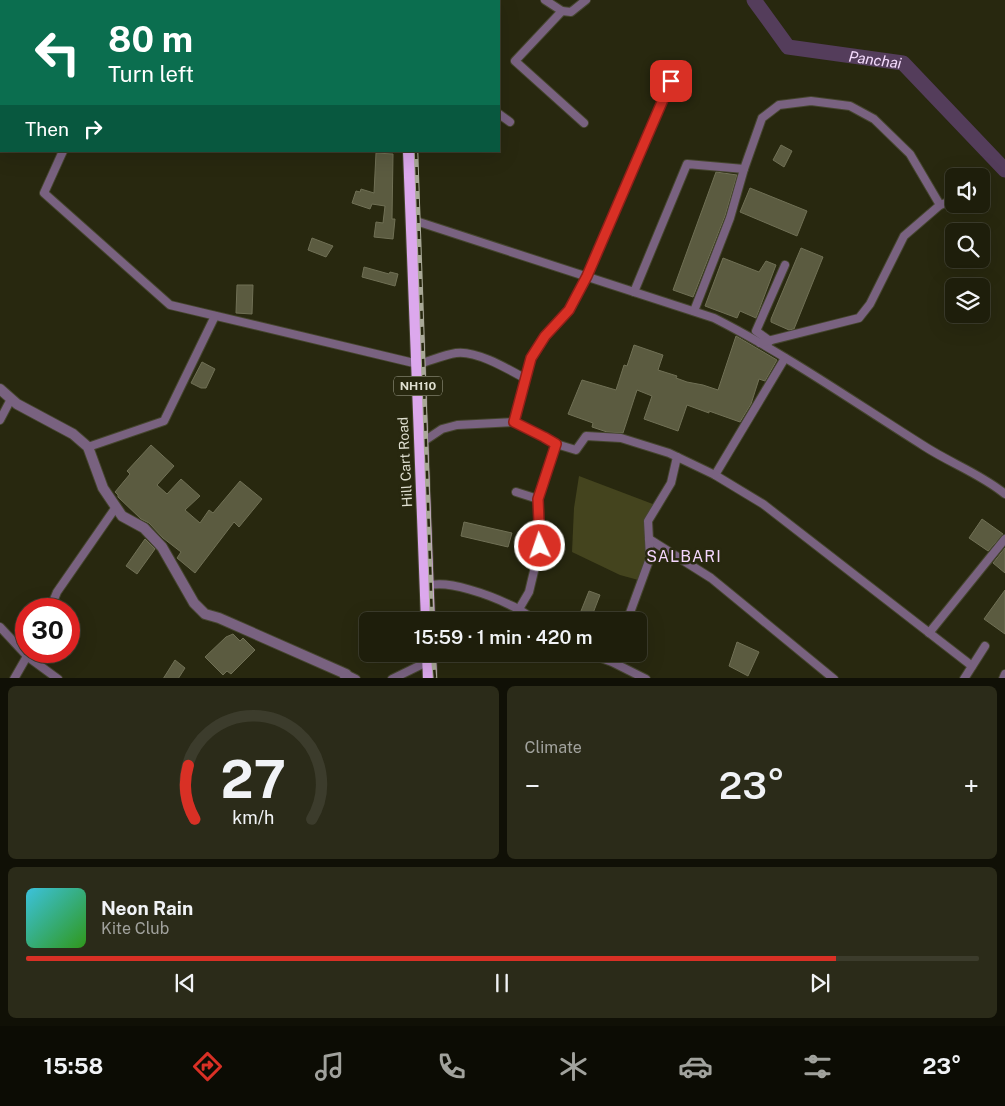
<!DOCTYPE html>
<meta charset="utf-8">
<style>
body{margin:0;font-family:"Public Sans",sans-serif;background:#2b2b19;color:#f1f3f6;height:100vh;display:flex;flex-direction:column;font-size:19px;white-space:nowrap}
*{box-sizing:border-box;margin:0}
p{font-size:16px;color:#a1a29d}
.icon{flex:none;width:28px;height:28px;fill:none;stroke:currentColor;stroke-width:2;stroke-linecap:round;stroke-linejoin:round}
.map{position:relative;height:678px;overflow:hidden}
.sheet{display:flex;flex-direction:column;gap:8px;padding:8px;background:#101006;flex:1}
.sheet>*{flex:none}
.hud{position:absolute;left:0px;top:0px;width:500px;height:152px;box-shadow:0 5px 20px #0002,0 0 0 1px #3c3c2c;background:#0b6e4f;color:#fff;overflow:hidden}
.controls{position:absolute;left:945px;top:168px;display:grid;gap:10px}
.controls a{display:grid;place-items:center;width:45px;height:45px;border-radius:8px;background:#1e1e0b;box-shadow:0 5px 20px #0002,0 0 0 1px #3c3c2c;font-size:25px}
.speed{position:absolute;left:15px;top:598px;display:flex;gap:10px;font-size:25px;font-weight:700;text-align:center}
.speed>*{display:grid;place-content:center;width:65px;height:65px;border-radius:50%;background:#1e1e0b;box-shadow:0 5px 20px #0002,0 0 0 1px #3c3c2c;line-height:1}
.speed .limit{border:8px solid #d22;background:#fff;color:#111}
.pin{position:absolute;display:grid;place-items:center;width:42px;height:42px;color:#fff;margin:-21px;border-radius:10px;box-shadow:0 2px 8px #0006}
.me{position:absolute;width:55px;margin:-28px;rotate:357deg;stroke-linejoin:round;filter:drop-shadow(0 0 4px #0008)}
.turn{display:flex;align-items:center;gap:18px;height:105px;padding:0 25px;font-size:22px}
.turn .icon{width:65px;height:65px;stroke-width:2.5}
.turn b{display:block;font-size:35px;line-height:42px}
.then{display:flex;align-items:center;height:48px;padding:0 25px;background:#0003;gap:10px;font-size:19px}
.big{font-size:38px;font-weight:600;line-height:1.1}
.sheet .widget{flex:1;display:flex;flex-direction:column;justify-content:center;gap:8px;min-width:0;padding:0 18px;border-radius:8px;background:#2b2b19}
.sheet .dial{align-items:center;gap:0}
.dial svg{height:130px;overflow:visible;fill:none;stroke:#3c3c2c;stroke-width:7;stroke-linecap:round;text-anchor:middle}
.dial text{fill:#f1f3f6;stroke:none}
.song{display:flex;align-items:center;gap:15px}
.cover{width:60px;height:60px;border-radius:8px;background:linear-gradient(135deg,hsl(190 70% 55%),hsl(110 70% 35%))}
.played{height:5px;border-radius:2px;background:linear-gradient(90deg,#d93025 85%,#3c3c2c 85%)}
.keys{display:flex;justify-content:space-around;direction:ltr}
.heat{display:flex;justify-content:space-between;align-items:center;font-size:28px;direction:ltr}
.sheet .tiles{flex:1;display:grid;gap:8px;grid-template-columns:1fr 1fr}
.widget:last-child{grid-column:span 2}
.trip{position:absolute;left:359px;top:612px;width:288px;height:50px;border-radius:8px;background:#1e1e0b;box-shadow:0 5px 20px #0002,0 0 0 1px #3c3c2c;font-weight:600;line-height:50px;text-align:center}
.tab-bar{display:flex;height:80px;justify-content:space-around;align-items:center;background:#0c0c04;color:#a1a29d}
.tab-bar .icon{width:35px;height:35px}
.tab-bar .on{color:#d93025}
.tab-bar b{font-size:22px;color:#f1f3f6}
.map>svg:first-child{display:block}
.green{fill:#44441e}
.lines{fill:none;stroke-linecap:round;stroke-linejoin:round}
.river{stroke:#543d5b;stroke-width:15}
.building{fill:#5b5b40;stroke:#707055}
.minor-casing{stroke:#45452e;stroke-width:10}
.tertiary-casing{stroke:#45452e;stroke-width:12}
.trunk-casing{stroke:#45452e;stroke-width:16}
.minor{stroke:#796280;stroke-width:8}
.tertiary{stroke:#796280;stroke-width:10}
.trunk{stroke:#dca8ed;stroke-width:14}
.rail-casing{stroke:#a9a997;stroke-width:4.5}
.rail{stroke:#28280f;stroke-width:2.5;stroke-dasharray:8;stroke-linecap:butt}
.route-casing{stroke:#8d1f18;stroke-width:12}
.route{stroke:#d93025;stroke-width:9}
.labels{text-anchor:middle;dominant-baseline:central;stroke-width:5;stroke-linejoin:round;paint-order:stroke}
.shield{fill:#28280f;stroke:#a8a896;stroke-width:1}
.shield-label{font-size:12px;font-weight:bold;fill:#dfdfd0}
.street-label{font-size:14px;fill:#dfdfd0;stroke:#28280f}
.water-label{font-size:15px;font-style:italic;fill:#f3d9fb;stroke:#28280f}
.quarter-label{font-size:16px;letter-spacing:1px;fill:#f5d7fe;stroke:#28280f}
</style>
<div class="map">
<svg width="1005" height="679" viewBox="0 0 1005 679">
<rect width="100%" height="100%" fill="#28280f"/>
<polygon class="green" points="579,476 658,506 648,521 650,558 642,581 620,575 572,552 574,508"/>
<g class="lines">
<path class="river" id="s1" d="M754,0L788,47L903,63L1005,170"/>
</g>
<g class="building">
<polygon points="781,145 792,151 784,167 773,160"/>
<polygon points="376,153 393,154 392,219 395,219 393,239 374,237 376,222 383,223 385,206 372,204 370,209 352,203 356,191 360,192 361,189 374,193"/>
<polygon points="716,172 737,175 725,216 693,297 673,290"/>
<polygon points="750,188 807,211 797,236 740,212"/>
<polygon points="312,238 333,246 326,257 308,250"/>
<polygon points="801,248 823,257 794,329 789,330 771,322 771,319"/>
<polygon points="723,258 759,272 766,261 776,265 756,318 740,311 737,318 705,306"/>
<polygon points="364,267 389,274 390,272 398,274 395,286 362,277"/>
<polygon points="237,285 253,285 252,314 236,313"/>
<polygon points="736,336 777,360 765,381 759,379 751,404 740,422 709,411 709,413 687,405 678,431 644,419 652,396 637,390 623,433 607,432 592,427 593,423 568,414 582,380 616,390 624,365 627,366 634,345 663,355 658,370 677,376 676,378 687,382 703,385 718,390"/>
<polygon points="202,362 215,369 206,388 201,388 191,383"/>
<polygon points="151,445 174,466 157,485 167,494 181,479 200,496 185,510 200,523 209,510 213,513 240,481 262,499 239,527 234,522 195,573 177,558 181,552 163,538 149,523 141,519 118,497 118,495 115,492 130,474 127,471"/>
<polygon points="982,519 1003,534 988,551 969,538"/>
<polygon points="464,522 512,533 508,547 461,536"/>
<polygon points="145,539 155,549 137,574 126,566"/>
<polygon points="1005,548 1005,573 993,563"/>
<polygon points="1005,590 1005,634 984,619"/>
<polygon points="589,591 600,595 590,621 577,621"/>
<polygon points="233,634 240,641 243,638 255,650 231,674 227,671 223,675 205,657 226,637"/>
<polygon points="737,642 759,652 748,676 729,666"/>
<polygon points="175,660 185,668 178,679 163,679"/>
</g>
<g class="lines">
<g class="minor-casing">
<g id="minor">
<polyline points="166,0 168,1"/>
<polyline points="545,0 562,11 515,61 584,123"/>
<polyline points="244,1 245,0"/>
<polyline points="562,11 571,12 586,0"/>
<polyline points="0,20 1,21"/>
<polyline points="499,114 510,122"/>
<path d="M63,151L44,193L170,305L418,364C430,361 443,355 456,353C476,350 508,369 526,379"/>
<path d="M412,222H419L714,318C787,355 854,402 924,446C950,463 981,474 1005,494"/>
<polyline points="634,292 687,164 744,169 762,118 779,105 811,101 850,106 874,119 910,154 940,205"/>
<polyline points="694,311 730,218 744,169"/>
<polyline points="770,341 756,331 785,265"/>
<polyline points="760,343 859,318 870,304 904,236 940,205 954,200"/>
<polyline points="0,420 11,399"/>
<polyline points="514,422 544,437 556,444"/>
<polyline points="421,443 442,429 457,425 514,422 531,359 545,337 569,310 587,276 677,67"/>
<polyline points="88,447 164,421 215,316"/>
<polyline points="715,475 785,358"/>
<polyline points="516,492 538,499 556,444 576,450 586,436 621,438 669,453 715,475 763,504 972,666"/>
<polyline points="649,539 711,578 834,679"/>
<path d="M428,586C447,579 492,596 510,605C520,609 528,616 537,621"/>
<polyline points="50,609 57,592 116,507"/>
<polyline points="519,609 529,592 540,546 538,499"/>
<polyline points="627,621 650,558 648,521 671,483 677,457"/>
<polyline points="0,627 28,657 58,679"/>
<polyline points="929,633 1005,539"/>
<polyline points="591,654 612,662 646,679"/>
<polyline points="346,674 356,679"/>
<polyline points="14,679 30,651"/>
<polyline points="392,679 429,661"/>
<polyline points="964,679 985,646"/>
<polyline points="1003,679 1005,674"/>
</g>
</g>
<g class="tertiary-casing">
<polyline id="tertiary" points="0,389 17,404 73,434 88,447 103,488 122,516 144,528 162,547 194,603 205,614 219,618 346,674 345,679"/>
</g>
<g class="trunk-casing">
<g id="trunk">
<polyline points="403,0 403,1"/>
<polyline points="410,151 428,621"/>
<polyline points="429,654 430,679"/>
</g>
</g>
<use href="#minor" class="minor"/>
<use href="#tertiary" class="tertiary"/>
<use href="#trunk" class="trunk"/>
<g class="rail-casing">
<g id="rail">
<polyline points="411,0 411,1"/>
<polyline points="416,151 432,621"/>
<polyline points="433,654 435,679"/>
</g>
</g>
<use href="#rail" class="rail"/>
</g>
<g class="lines">
<g class="route-casing">
<polyline id="route" points="540,546 538,499 556,444 544,437 514,422 531,358 545,336 569,310 587,276 671,81"/>
</g>
<use href="#route" class="route"/>
</g>
<g class="labels">
<rect class="shield" x="394" y="376.5" width="48" height="19" rx="4"/>
<g class="shield-label">
<text x="418" y="386">NH110</text>
</g>
<g class="street-label">
<text transform="translate(405 462) rotate(-93)">Hill Cart Road</text>
</g>
<g class="water-label">
<text stroke="none"><textPath href="#s1" startOffset="146">Panchai</textPath></text>
</g>
<g class="quarter-label">
<text x="684" y="556">SALBARI</text>
</g>
</g>
</svg>
<div class="controls">
<a><svg class="icon" aria-label="sound" viewBox="0 0 24 24"><path d="M4 9h4l5-4v14l-5-4H4zM17 9q2 3 0 6"/></svg></a>
<a><svg class="icon" aria-label="search" viewBox="0 0 24 24"><circle cx="10" cy="10" r="6"/><path d="M15 15l6 6"/></svg></a>
<a><svg class="icon" aria-label="layers" viewBox="0 0 24 24"><path d="M12 4l9 5-9 5-9-5zM3 14l9 5 9-5"/></svg></a>
</div>
<div class="speed"><div class="limit">30</div></div>
<div class="pin" style="left:671px;top:81px;background:#d93025"><svg class="icon" aria-label="arrive" viewBox="0 0 24 24"><path d="M6 21V4h12l-3 4 3 4H6"/></svg></div>
<svg class="me" style="left:540px;top:546px" viewBox="-20 -20 40 40"><circle r="17" fill="#d93025" stroke="#fff" stroke-width="3"/><path d="M0-11L8 9 0 5-8 9z" fill="#fff"/></svg>
<div class="trip">15:59 · 1 min · 420 m</div>
<div class="hud">
<div class="turn"><svg class="icon" aria-label="left" viewBox="0 0 24 24"><path d="M17 20v-9H6M10 6l-5 5 5 5"/></svg><div><b>80 m</b>Turn left</div></div>
<div class="then">Then<svg class="icon" aria-label="right" viewBox="0 0 24 24"><path d="M7 20v-9h11M14 6l5 5-5 5"/></svg></div>
</div>
</div>
<section class="sheet">
<div class="tiles">
<div class="widget dial"><svg viewBox="0 0 100 80">
<path d="M14 69A42 42 0 1 1 86 69"/>
<path d="M14 69A42 42 0 0 1 10 36" stroke="#d93025"/>
<text x="50" y="56" font-size="32" font-weight="700">27</text>
<text x="50" y="72" font-size="11">km/h</text>
</svg></div>
<div class="widget"><p>Climate</p>
<div class="heat"><a>−</a><b class="big">23°</b><a>+</a></div>
</div>
<div class="widget">
<div class="song"><i class="cover"></i><div><b>Neon Rain</b><p>Kite Club</p></div></div>
<div class="played"></div>
<div class="keys"><svg class="icon" aria-label="previous" viewBox="0 0 24 24"><path d="M18 5L8 12l10 7zM5 5v14"/></svg><svg class="icon" aria-label="pause" viewBox="0 0 24 24"><path d="M8 5v14M16 5v14"/></svg><svg class="icon" aria-label="next" viewBox="0 0 24 24"><path d="M6 5l10 7-10 7zM19 5v14"/></svg></div>
</div>
</div>
</section>
<nav class="tab-bar">
<b>15:58</b>
<svg class="icon on" aria-label="directions" viewBox="0 0 24 24"><path d="M12 3l9 9-9 9-9-9zM9 14v-3h6M13 9l2 2-2 2"/></svg>
<svg class="icon" aria-label="music" viewBox="0 0 24 24"><path d="M9 18V5l10-2v13"/><circle cx="6" cy="18" r="3"/><circle cx="16" cy="16" r="3"/></svg>
<svg class="icon" aria-label="phone" viewBox="0 0 24 24"><path d="M5 4h4l2 5-3 2q2 4 5 5l2-3 5 2v4C11 20 4 13 5 4z"/></svg>
<svg class="icon" aria-label="climate" viewBox="0 0 24 24"><path d="M12 3v18M4 7l16 10M4 17L20 7"/></svg>
<svg class="icon" aria-label="car" viewBox="0 0 24 24"><path d="M5 17H2v-5l4-1 3-4h7l3 4 3 1v5h-3M9 17h6M6 11h13"/><circle cx="7" cy="17" r="2"/><circle cx="17" cy="17" r="2"/></svg>
<svg class="icon" aria-label="filters" viewBox="0 0 24 24"><path d="M4 7h16M4 17h16"/><circle cx="9" cy="7" r="2"/><circle cx="15" cy="17" r="2"/></svg>
<b>23°</b>
</nav>
